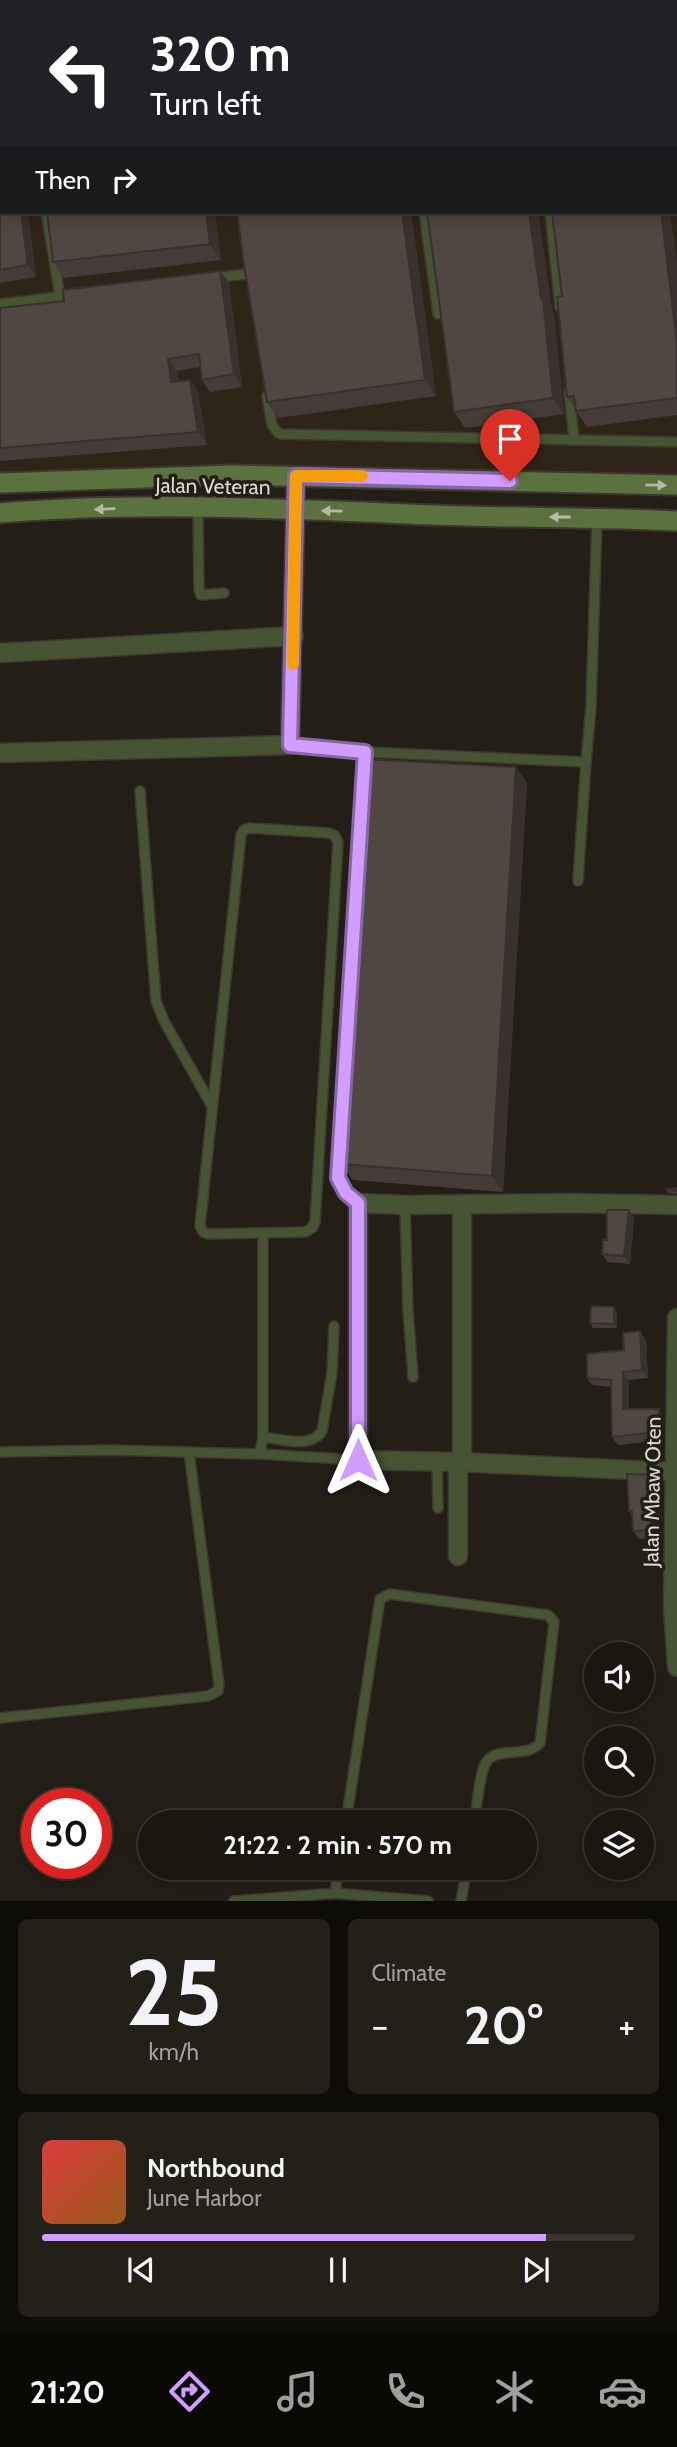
<!DOCTYPE html>
<meta charset="utf-8">
<style>
body{margin:0;font-family:Cabin,sans-serif;background:#231f19;color:#f1f3f6;height:100vh;display:flex;flex-direction:column;font-size:26px;white-space:nowrap}
*{box-sizing:border-box;margin:0}
p{font-size:23px;color:#9f9f9f}
.icon{flex:none;width:38px;height:38px;fill:none;stroke:currentColor;stroke-width:2;stroke-linecap:round;stroke-linejoin:round}
.map{position:relative;height:1901px;overflow:hidden}
.drawer{display:flex;flex-direction:column;gap:18px;padding:18px;background:#0e0c09;flex:1}
.drawer>*{flex:none}
.guide{position:absolute;left:0px;top:0px;width:677px;height:214px;box-shadow:0 4px 18px #0003,0 0 0 2px #383530;background:#202124;color:#fff;overflow:hidden}
.fabs{position:absolute;left:584px;top:1642px;display:grid;gap:14px}
.fabs a{display:grid;place-items:center;width:70px;height:70px;border-radius:50%;background:#1a1610;box-shadow:0 4px 18px #0003,0 0 0 2px #383530;font-size:35px}
.speed{position:absolute;left:21px;top:1788px;display:flex;gap:14px;font-size:35px;font-weight:700;text-align:center}
.speed>*{display:grid;place-content:center;width:91px;height:91px;border-radius:50%;background:#1a1610;box-shadow:0 4px 18px #0003,0 0 0 2px #383530;line-height:1}
.speed .limit{border:10px solid #d22;background:#fff;color:#111}
.pin{position:absolute;display:grid;place-items:center;width:60px;height:60px;color:#fff;margin:-72px -30px;border-radius:50% 50% 50% 0;rotate:-45deg;box-shadow:0 0 7px #0007}
.pin .icon{rotate:45deg}
.me{position:absolute;width:77px;margin:-38px;rotate:0deg;stroke-linejoin:round;filter:drop-shadow(0 0 5px #0008)}
.turn{display:flex;align-items:center;gap:24px;height:147px;padding:0 35px;font-size:32px}
.turn .icon{width:91px;height:91px;stroke-width:2.5}
.turn b{display:block;font-size:49px;line-height:60px}
.then{display:flex;align-items:center;height:66px;padding:0 35px;background:#0003;gap:14px;font-size:26px}
.big{font-size:52px;font-weight:700;line-height:1.1}
.drawer .widget{flex:1;display:flex;flex-direction:column;justify-content:center;gap:10px;min-width:0;padding:0 24px;border-radius:10px;background:#231f19}
.drawer .dial{align-items:center;gap:0}
.dial b{font-size:91px;line-height:1}
.song{display:flex;align-items:center;gap:21px}
.cover{width:84px;height:84px;border-radius:10px;background:linear-gradient(135deg,hsl(0 70% 55%),hsl(30 70% 35%))}
.played{height:7px;border-radius:4px;background:linear-gradient(90deg,#d19dfe 85%,#383530 85%)}
.keys{display:flex;justify-content:space-around;direction:ltr}
.heat{display:flex;justify-content:space-between;align-items:center;font-size:38px;direction:ltr}
.drawer .tiles{flex:1;display:grid;gap:18px;grid-template-columns:1fr 1fr}
.widget:last-child{grid-column:span 2}
.trip{position:absolute;left:138px;top:1810px;width:399px;height:70px;border-radius:35px;background:#1a1610;box-shadow:0 4px 18px #0003,0 0 0 2px #383530;font-weight:700;line-height:70px;text-align:center}
.menu{display:flex;height:112px;justify-content:space-around;align-items:center;background:#0a0906;color:#9f9f9f}
.menu .icon{width:49px;height:49px}
.menu .selected{color:#d19dfe}
.menu b{font-size:32px;color:#f1f3f6}
.map>svg:first-child{display:block}
.built{fill:#2e2518;fill-rule:evenodd}
.lines{fill:none;stroke-linecap:round;stroke-linejoin:round}
.service-casing{stroke:#3d3831;stroke-width:12}
.minor-casing{stroke:#3d3831;stroke-width:21}
.secondary-casing{stroke:#3d3831;stroke-width:23}
.service{stroke:#465434;stroke-width:9}
.minor{stroke:#465434;stroke-width:18}
.secondary{stroke:#5b723e;stroke-width:19}
.wall{fill:#453c39}
.shaded-wall{fill:#38312e}
.building{fill:#504642;stroke:#38312e;stroke-width:2}
.oneway{fill:#b5baa7}
.route-casing{stroke:#8866a5;stroke-width:18}
.route{stroke:#d19dfe;stroke-width:12}
.slow{stroke:#f59e0b;stroke-width:12}
.labels{text-anchor:middle;dominant-baseline:central;stroke-width:7;stroke-linejoin:round;paint-order:stroke}
.street-label{font-size:21px;fill:#dcd9d4;stroke:#231e16}
</style>
<div class="map">
<svg width="677" height="1901" viewBox="0 0 677 1901">
<rect width="100%" height="100%" fill="#231e16"/>
<path class="built" d="M0,0H677V485L0,483ZM2,2H676V212H2Z"/>
<g class="lines">
<g class="service-casing">
<g id="service">
<polyline points="18,0 18,2"/>
<polyline points="207,0 207,2"/>
<polyline points="46,212 60,296"/>
<polyline points="424,212 438,314"/>
<polyline points="550,212 560,307"/>
<polyline points="213,278 246,274"/>
<polyline points="0,304 74,295"/>
<polyline points="569,391 574,440"/>
<polyline points="267,396 272,425 278,433 281,434 677,442"/>
<polyline points="198,508 199,590 201,595 224,593"/>
<polyline points="290,745 365,752"/>
<polyline points="364,769 365,752 586,762 591,707 597,517"/>
<polyline points="140,791 156,1001 164,1021 212,1106"/>
<polygon points="249,828 328,833 334,835 338,842 315,1222 312,1228 305,1232 208,1234 203,1232 200,1226 241,835 244,830"/>
<polyline points="578,881 586,762"/>
<polyline points="351,978 338,1178 346,1193 358,1203"/>
<polyline points="405,1205 408,1310 413,1377"/>
<path d="M263,1437C281,1439 311,1449 322,1431L332,1373L334,1326"/>
<polyline points="0,1452 112,1450 260,1454 263,1437 263,1233"/>
<polyline points="260,1454 358,1460"/>
<polyline points="437,1462 438,1508"/>
<polyline points="0,1718 208,1696 218,1691 219,1685 189,1452"/>
<path d="M346,1822L380,1599L390,1594L548,1615L554,1622L540,1743C526,1760 492,1743 484,1767C478,1784 477,1804 475,1822"/>
<polyline points="335,1893 428,1901"/>
<polyline points="234,1901 335,1893 339,1867"/>
<polyline points="461,1901 467,1867"/>
</g>
</g>
<g class="minor-casing">
<g id="minor">
<polyline points="0,653 294,636"/>
<polyline points="0,753 290,745 296,476"/>
<polyline points="462,1205 462,1462"/>
<polyline points="677,1205 572,1203 405,1205 358,1203 358,1460 458,1462 677,1472"/>
<polyline points="677,1318 673,1607 677,1667"/>
<polyline points="458,1462 458,1556"/>
</g>
</g>
<g class="secondary-casing">
<g id="secondary">
<polyline points="0,483 232,475 677,485"/>
<path d="M0,513C144,501 290,509 434,515C515,518 596,517 677,521"/>
</g>
</g>
<use href="#service" class="service"/>
<use href="#minor" class="minor"/>
<use href="#secondary" class="secondary"/>
</g>
<g class="wall">
<polygon points="0,0 2,0 3,2 2,2 2,212 28,212 36,277 0,283"/>
<polygon points="47,212 215,212 221,260 64,278 53,262"/>
<polygon points="411,212 436,396 278,418 267,402"/>
<polygon points="427,212 538,212 552,311 554,314 564,414 465,428 454,412"/>
<polygon points="670,212 677,267 677,415 587,427 567,397 562,296"/>
<polygon points="220,271 229,283 242,387 210,392 202,380 200,367 177,371 178,381 190,380 198,392 207,445 0,461 0,308 64,301"/>
<polygon points="527,783 503,1192 353,1180 341,1164"/>
<polygon points="677,1188 677,1194 668,1193 665,1189"/>
<polygon points="629,1210 634,1218 630,1264 608,1262 602,1254 607,1240"/>
<polygon points="617,1311 617,1328 593,1328 590,1323"/>
<polygon points="646,1339 648,1378 629,1380 629,1409 664,1417 664,1440 618,1445 612,1437 611,1387 592,1385 587,1378 624,1350"/>
<polygon points="654,1475 659,1483 656,1538 639,1539 633,1531 632,1516 629,1511"/>
</g>
<g class="shaded-wall">
<polygon points="0,0 2,0 3,2 2,2 2,52 0,38"/>
<polygon points="21,212 28,212 36,277 28,265"/>
<polygon points="206,212 215,212 221,260 210,244"/>
<polygon points="402,212 411,212 436,396 425,380"/>
<polygon points="529,212 538,212 552,311 554,314 564,414 553,398"/>
<polygon points="661,212 670,212 677,267 677,343"/>
<polygon points="220,271 229,283 242,387 234,374"/>
<polygon points="168,359 177,371 179,394 171,382"/>
<polygon points="190,380 198,392 207,445 198,432"/>
<polygon points="516,767 527,783 503,1192 492,1176"/>
<polygon points="629,1210 634,1218 630,1264 624,1256"/>
<polygon points="614,1307 617,1311 617,1328 614,1324"/>
<polygon points="640,1331 646,1339 648,1378 642,1370"/>
<polygon points="623,1372 629,1380 629,1417 623,1409"/>
<polygon points="659,1409 664,1417 664,1440 658,1432"/>
<polygon points="654,1475 659,1483 656,1538 651,1530"/>
</g>
<g class="building">
<rect x="21" y="0" width="159" height="2"/>
<polygon points="207,0 372,0 373,2 208,2"/>
<polygon points="394,0 636,0 636,2 395,2"/>
<polygon points="0,38 2,52 2,212 21,212 28,265 0,270"/>
<polygon points="47,212 206,212 210,244 53,262"/>
<polygon points="237,212 402,212 425,380 267,402 244,265"/>
<polygon points="427,212 529,212 541,299 543,299 553,398 454,412"/>
<polygon points="552,212 661,212 677,343 677,398 576,411 574,396 567,397 557,297 562,296"/>
<polygon points="220,271 234,374 202,380 199,354 168,359 171,382 190,380 198,432 0,448 0,308 64,301 63,290"/>
<polygon points="362,759 516,767 492,1176 341,1164"/>
<polygon points="677,1188 677,1191 665,1189"/>
<polygon points="607,1210 629,1210 624,1256 602,1254 603,1240 607,1240"/>
<polygon points="591,1306 614,1307 614,1324 590,1323"/>
<polygon points="640,1331 642,1370 623,1372 623,1409 659,1409 658,1432 612,1437 611,1380 587,1378 587,1354 624,1350 623,1333"/>
<polygon points="627,1474 654,1475 651,1530 633,1531 632,1511 629,1511"/>
</g>
<defs><path id="oneway-solid" d="M-6-.8H1V-3.2L6.5 0L1 3.2V.8H-6Z" transform="scale(1.75)"/></defs>
<g class="oneway">
<use href="#oneway-solid" transform="translate(656 485) rotate(1)"/>
<use href="#oneway-solid" transform="translate(105 509) rotate(178)"/>
<use href="#oneway-solid" transform="translate(332 511) rotate(-179)"/>
<use href="#oneway-solid" transform="translate(560 517) rotate(-180)"/>
</g>
<g class="lines">
<g class="route-casing">
<polyline id="route" points="358,1460 358,1203 346,1193 338,1178 365,752 290,745 296,476 510,481"/>
</g>
<use href="#route" class="route"/>
<polyline class="slow" points="293,664 296,476 362,476"/>
</g>
<g class="labels">
<g class="street-label">
<text transform="translate(213 486) rotate(1)">Jalan Veteran</text>
<text transform="translate(652 1492) rotate(-89)">Jalan Mbaw Oten</text>
</g>
</g>
</svg>
<div class="fabs">
<a><svg class="icon" aria-label="sound" viewBox="0 0 24 24"><path d="M4 9h4l5-4v14l-5-4H4zM17 9q2 3 0 6"/></svg></a>
<a><svg class="icon" aria-label="search" viewBox="0 0 24 24"><circle cx="10" cy="10" r="6"/><path d="M15 15l6 6"/></svg></a>
<a><svg class="icon" aria-label="layers" viewBox="0 0 24 24"><path d="M12 4l9 5-9 5-9-5zM3 14l9 5 9-5"/></svg></a>
</div>
<div class="speed"><div class="limit">30</div></div>
<div class="pin" style="left:510px;top:481px;background:#d93025"><svg class="icon" aria-label="arrive" viewBox="0 0 24 24"><path d="M6 21V4h12l-3 4 3 4H6"/></svg></div>
<svg class="me" style="left:358px;top:1460px" viewBox="-20 -20 40 40"><path d="M0-17L14 15 0 8-14 15z" fill="#d19dfe" stroke="#fff" stroke-width="4"/></svg>
<div class="trip">21:22 · 2 min · 570 m</div>
<div class="guide">
<div class="turn"><svg class="icon" aria-label="left" viewBox="0 0 24 24"><path d="M17 20v-9H6M10 6l-5 5 5 5"/></svg><div><b>320 m</b>Turn left</div></div>
<div class="then">Then<svg class="icon" aria-label="right" viewBox="0 0 24 24"><path d="M7 20v-9h11M14 6l5 5-5 5"/></svg></div>
</div>
</div>
<section class="drawer">
<div class="tiles">
<div class="widget dial"><b>25</b><p>km/h</p></div>
<div class="widget"><p>Climate</p>
<div class="heat"><a>−</a><b class="big">20°</b><a>+</a></div>
</div>
<div class="widget">
<div class="song"><i class="cover"></i><div><b>Northbound</b><p>June Harbor</p></div></div>
<div class="played"></div>
<div class="keys"><svg class="icon" aria-label="previous" viewBox="0 0 24 24"><path d="M18 5L8 12l10 7zM5 5v14"/></svg><svg class="icon" aria-label="pause" viewBox="0 0 24 24"><path d="M8 5v14M16 5v14"/></svg><svg class="icon" aria-label="next" viewBox="0 0 24 24"><path d="M6 5l10 7-10 7zM19 5v14"/></svg></div>
</div>
</div>
</section>
<nav class="menu">
<b>21:20</b>
<svg class="icon selected" aria-label="directions" viewBox="0 0 24 24"><path d="M12 3l9 9-9 9-9-9zM9 14v-3h6M13 9l2 2-2 2"/></svg>
<svg class="icon" aria-label="music" viewBox="0 0 24 24"><path d="M9 18V5l10-2v13"/><circle cx="6" cy="18" r="3"/><circle cx="16" cy="16" r="3"/></svg>
<svg class="icon" aria-label="phone" viewBox="0 0 24 24"><path d="M5 4h4l2 5-3 2q2 4 5 5l2-3 5 2v4C11 20 4 13 5 4z"/></svg>
<svg class="icon" aria-label="climate" viewBox="0 0 24 24"><path d="M12 3v18M4 7l16 10M4 17L20 7"/></svg>
<svg class="icon" aria-label="car" viewBox="0 0 24 24"><path d="M5 17H2v-5l4-1 3-4h7l3 4 3 1v5h-3M9 17h6M6 11h13"/><circle cx="7" cy="17" r="2"/><circle cx="17" cy="17" r="2"/></svg>
</nav>
